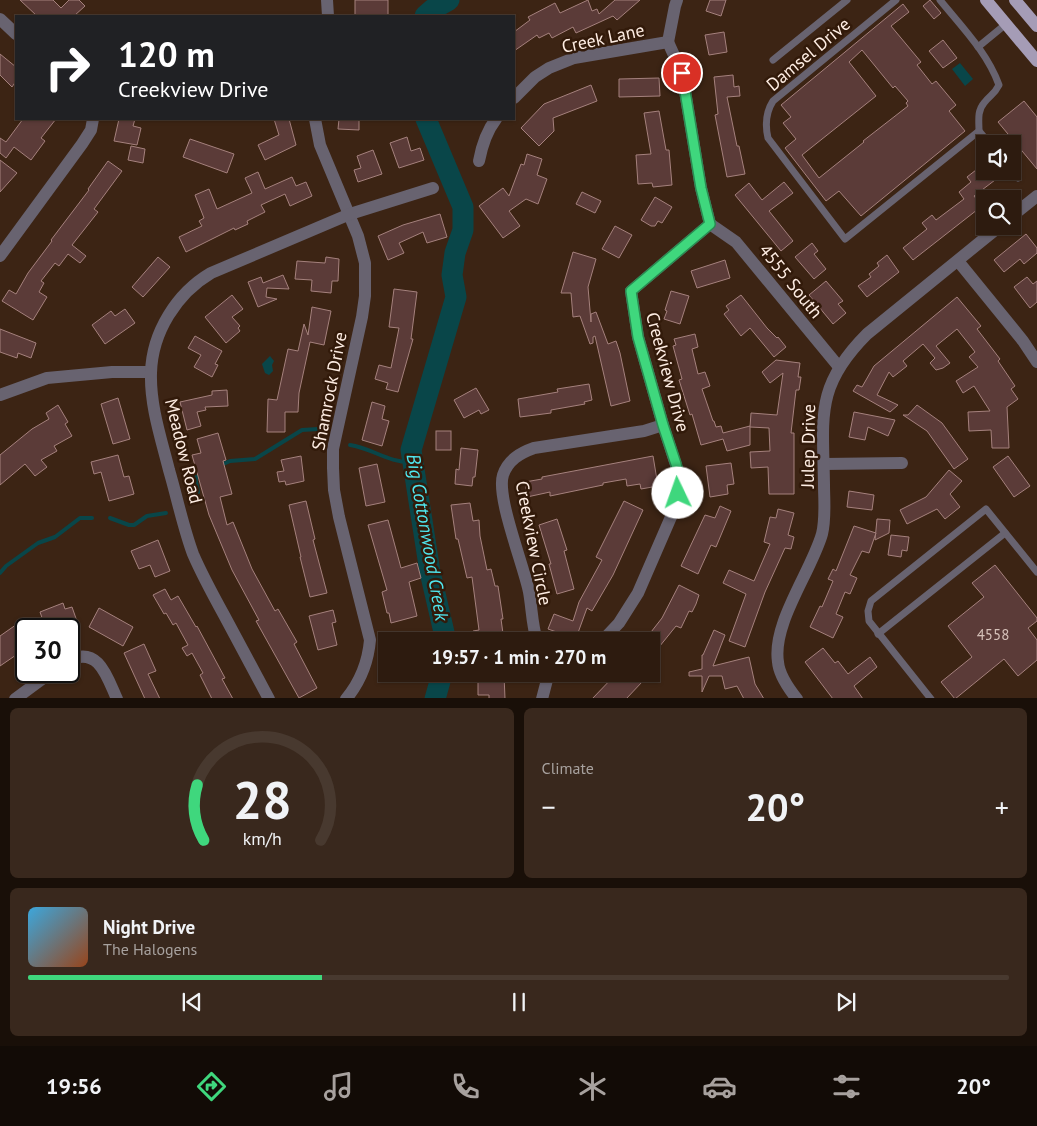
<!DOCTYPE html>
<meta charset="utf-8">
<style>
body{margin:0;font-family:"PT Sans",sans-serif;background:#39281d;color:#f1f3f6;height:100vh;display:flex;flex-direction:column;font-size:19px;white-space:nowrap}
*{box-sizing:border-box;margin:0}
p{font-size:16px;color:#a7a19e}
.icon{flex:none;width:28px;height:28px;fill:none;stroke:currentColor;stroke-width:2;stroke-linecap:round;stroke-linejoin:round}
.map{position:relative;height:698px;overflow:hidden}
.sheet{display:flex;flex-direction:column;gap:10px;padding:10px;background:#190f08;flex:1}
.sheet>*{flex:none}
.hud{position:absolute;left:15px;top:15px;width:500px;height:105px;border-radius:0px;box-shadow:0 1px 4px #0004,0 0 0 1px #48392f;background:#202124;color:#fff;overflow:hidden}
.fabs{position:absolute;left:976px;top:135px;display:grid;gap:10px}
.fabs a{display:grid;place-items:center;width:45px;height:45px;border-radius:0px;background:#2d1b0f;box-shadow:0 1px 4px #0004,0 0 0 1px #48392f;font-size:25px}
.speed{position:absolute;left:15px;top:618px;display:flex;gap:10px;font-size:25px;font-weight:700;text-align:center}
.speed>*{display:grid;place-content:center;width:65px;height:65px;border-radius:50%;background:#2d1b0f;box-shadow:0 1px 4px #0004,0 0 0 1px #48392f;line-height:1}
.speed .limit{border:2px solid #111;border-radius:8px;background:#fff;color:#111}
.pin{position:absolute;display:grid;place-items:center;width:42px;height:42px;color:#fff;margin:-21px;border:2px solid #fff;border-radius:50%;box-shadow:0 1px 5px #0007}
.me{position:absolute;width:55px;margin:-28px;rotate:357deg;stroke-linejoin:round;filter:drop-shadow(0 0 4px #0008)}
.turn{display:flex;align-items:center;gap:18px;height:105px;padding:0 20px;font-size:22px}
.turn .icon{width:65px;height:65px;stroke-width:2.5}
.turn b{display:block;font-size:35px;line-height:42px}
.big{font-size:38px;font-weight:700;line-height:1.1}
.sheet .tile{flex:1;display:flex;flex-direction:column;justify-content:center;gap:8px;min-width:0;padding:0 18px;border-radius:8px;background:#39281d}
.sheet .dial{align-items:center;gap:0}
.dial svg{height:130px;overflow:visible;fill:none;stroke:#48392f;stroke-width:7;stroke-linecap:round;text-anchor:middle}
.dial text{fill:#f1f3f6;stroke:none}
.song{display:flex;align-items:center;gap:15px}
.cover{width:60px;height:60px;border-radius:8px;background:linear-gradient(135deg,hsl(200 70% 55%),hsl(20 70% 35%))}
.played{height:5px;border-radius:2px;background:linear-gradient(90deg,#3fd77d 30%,#48392f 30%)}
.keys{display:flex;justify-content:space-around;direction:ltr}
.heat{display:flex;justify-content:space-between;align-items:center;font-size:28px;direction:ltr}
.sheet .tiles{flex:1;display:grid;gap:10px;grid-template-columns:1fr 1fr}
.tile:last-child{grid-column:span 2}
.trip{position:absolute;left:378px;top:632px;width:282px;height:50px;border-radius:0px;background:#2d1b0f;box-shadow:0 1px 4px #0004,0 0 0 1px #48392f;font-weight:700;line-height:50px;text-align:center}
.menu{display:flex;height:80px;justify-content:space-around;align-items:center;background:#120b06;color:#a7a19e}
.menu .icon{width:35px;height:35px}
.menu .on{color:#3fd77d}
.menu b{font-size:22px;color:#f1f3f6}
.map>svg:first-child{display:block}
.water{fill:#094649}
.lines{fill:none;stroke-linecap:round;stroke-linejoin:round}
.stream{stroke:#094649;stroke-width:4}
.river{stroke:#094649;stroke-width:21}
.building{fill:#5b3b38;stroke:#a5817d;fill-rule:evenodd}
.lane{stroke:#686370;stroke-width:7}
.street{stroke:#686370;stroke-width:12}
.primary{stroke:#a59cb6;stroke-width:12}
.route-casing{stroke:#298c51;stroke-width:12}
.route{stroke:#3fd77d;stroke-width:9}
.labels{text-anchor:middle;dominant-baseline:central;stroke-width:5;stroke-linejoin:round;paint-order:stroke}
.number-label{font-size:15px;fill:#d5c0b8}
.street-label{font-size:18px;fill:#feede3;stroke:#321a0a}
.water-label{font-size:19px;font-style:italic;fill:#50e8f0;stroke:#321a0a}
</style>
<div class="map">
<svg width="1037" height="699" viewBox="0 0 1037 699">
<rect width="100%" height="100%" fill="#3c2414"/>
<g class="water">
<polygon points="960,63 973,79 965,86 952,69"/>
<polygon points="270,356 274,361 272,365 273,371 269,375 265,373 262,364"/>
</g>
<g class="lines">
<g class="stream">
<path d="M350,445C372,448 388,463 412,462"/>
<polyline points="221,465 230,461 255,459 302,430 318,429"/>
<polyline points="193,499 198,492 196,482 196,477 201,475"/>
<polyline points="110,518 129,525 134,525 147,516 166,513"/>
<polyline points="0,573 6,566 38,543 55,537 80,518 92,518"/>
</g>
<g class="river">
<polyline points="425,16 433,9 449,0"/>
<polyline points="426,119 463,207 463,230 455,253 452,275 456,297 411,450 430,572 446,641"/>
<polyline points="435,699 442,674"/>
</g>
</g>
<g class="building">
<polygon points="20,0 53,0 61,8 69,0 79,0 85,6 74,16 37,16"/>
<rect x="355" y="0" width="33" height="16"/>
<polygon points="588,0 592,11 597,9 599,14 615,0 640,0 617,20 613,16 576,33 573,27 552,38 549,33 539,38 537,35 514,51 514,32 530,20 528,17 555,3 560,13"/>
<polygon points="710,0 726,0 721,16 706,11"/>
<polygon points="930,0 941,13 934,19 923,6"/>
<path d="M903,4L909,12L891,26L921,62L917,65L932,84L936,81L956,105L949,111L965,131L861,216L839,191L826,201L785,148L796,139L783,123L791,117L781,105ZM862,50L893,88L895,86L908,101L906,103L908,106L863,141L864,142L819,178L802,155L876,96L849,62Z"/>
<polygon points="724,32 727,52 709,55 705,35"/>
<polygon points="943,40 957,58 943,68 929,51"/>
<polygon points="0,54 16,67 16,81 12,87 0,75"/>
<polygon points="733,75 734,87 739,86 740,96 727,97 737,146 739,146 745,174 727,177 715,115 718,114 714,77"/>
<polygon points="659,78 660,96 619,97 619,79"/>
<polygon points="591,85 597,101 553,118 554,131 539,146 521,128 544,104"/>
<polygon points="1024,101 1037,117 1037,169 998,122"/>
<polygon points="659,111 666,150 669,150 672,185 653,187 652,183 638,184 636,155 651,154 644,113"/>
<polygon points="23,119 56,119 41,138 45,141 31,160 14,147 6,158 0,153 0,138 6,142"/>
<polygon points="119,119 135,119 133,126 141,128 137,145 114,141"/>
<polygon points="274,119 289,119 296,145 265,160 258,145 279,135"/>
<polygon points="339,119 359,119 359,130 338,129"/>
<polygon points="407,137 411,151 420,148 424,160 399,168 390,143"/>
<polygon points="190,139 234,154 227,173 183,157"/>
<polygon points="131,146 145,149 143,163 128,160"/>
<polygon points="373,150 382,174 358,182 354,170 361,168 357,156"/>
<polygon points="527,154 542,159 537,175 547,179 538,204 526,199 509,211 520,226 503,238 479,206 503,188 509,196 521,164 524,165"/>
<polygon points="0,160 17,173 0,192"/>
<polygon points="108,161 122,171 94,209 98,212 72,245 86,256 80,263 68,254 59,266 55,263 41,281 44,283 39,292 47,297 33,320 2,301 9,290 16,294 28,273 52,241 51,240 89,190 88,189"/>
<polygon points="985,163 985,171 994,171 999,177 974,196 982,206 913,260 903,248 927,229 922,223 932,215 936,220 964,199 959,192 971,182 967,177"/>
<polygon points="258,172 265,189 292,177 296,186 306,182 312,196 290,206 285,194 261,205 265,212 247,221 248,224 235,230 234,228 186,252 179,237 202,226 199,221 204,218 195,195 209,189 217,209 252,193 245,178"/>
<polygon points="784,182 793,193 769,211 793,241 781,251 735,195 749,183 762,200"/>
<polygon points="582,192 601,201 595,213 576,204"/>
<polygon points="655,197 672,207 662,223 658,221 655,226 651,226 641,220"/>
<polygon points="440,214 447,237 427,243 423,232 399,243 404,253 388,260 378,236 403,225"/>
<polygon points="615,226 632,235 619,258 602,249"/>
<polygon points="1026,234 1037,248 1037,253 1024,264 1020,259 1004,272 994,260"/>
<polygon points="812,243 818,251 814,254 826,269 814,279 795,257"/>
<polygon points="573,252 596,259 588,287 591,322 591,314 596,312 608,344 616,341 620,353 630,401 611,406 595,336 593,337 593,343 590,344 580,316 573,317 571,293 561,293"/>
<polygon points="887,255 899,272 867,297 858,286 871,277 869,274 879,266 877,263"/>
<polygon points="158,257 170,267 143,297 132,287"/>
<polygon points="326,257 339,259 338,281 332,281 331,293 311,291 312,280 295,279 297,261 325,263"/>
<polygon points="725,260 730,278 697,288 691,271"/>
<polygon points="283,275 289,289 267,288 266,297 277,299 258,307 248,282 261,277 263,283"/>
<polygon points="1027,277 1033,284 1037,281 1037,302 1030,308 1014,287"/>
<polygon points="826,281 843,301 838,304 846,313 833,324 809,295"/>
<polygon points="394,289 417,292 411,339 413,339 398,392 386,389 388,383 375,379 379,365 391,368 399,328 389,327"/>
<polygon points="671,291 689,296 680,324 664,319 667,311 665,310"/>
<polygon points="232,295 243,309 232,317 240,326 238,328 240,331 226,343 205,317"/>
<polygon points="741,295 767,328 777,338 778,337 786,347 774,357 750,328 741,336 724,314 729,310 726,306"/>
<polygon points="957,297 981,326 977,329 1000,359 998,361 1015,386 1011,389 1018,399 1007,407 1009,448 992,448 991,430 969,431 968,412 990,411 974,386 963,393 956,381 978,367 969,357 975,352 972,348 957,329 936,346 950,363 943,368 936,370 930,363 935,358 923,344 903,361 907,366 893,377 889,372 877,395 898,405 890,412 853,391 857,385 862,387 874,366"/>
<polygon points="312,307 331,311 324,345 310,342 299,393 298,412 285,412 285,432 267,432 268,399 277,400 288,349 298,351 304,324 308,335"/>
<polygon points="125,309 135,323 105,344 92,325 111,311 115,316"/>
<polygon points="0,329 36,343 31,358 18,353 17,358 0,352"/>
<polygon points="695,334 698,347 692,349 698,374 705,372 710,386 702,389 713,421 714,421 716,427 721,426 723,433 750,426 750,445 727,451 723,439 701,445 692,414 690,415 679,380 682,379 673,346 676,345 674,339"/>
<polygon points="195,336 222,351 215,364 218,365 212,377 194,367 201,355 188,348"/>
<polygon points="776,360 800,363 798,377 801,377 799,390 796,390 791,433 794,433 794,494 769,494 768,467 751,468 750,452 770,451 769,428 750,427 751,413 777,415 783,373 770,383 762,372"/>
<polygon points="589,384 592,400 584,402 585,404 551,410 551,413 520,417 518,399 558,392 557,389"/>
<polygon points="476,388 489,410 481,414 479,410 464,418 454,400"/>
<polygon points="227,390 228,406 205,407 206,410 197,412 201,426 187,430 180,402 212,395 212,391"/>
<polygon points="118,398 130,439 113,444 101,404"/>
<polygon points="372,402 385,406 382,419 389,421 382,446 362,440"/>
<polygon points="58,405 68,422 65,424 72,436 54,446 57,451 41,460 47,467 35,476 25,464 0,485 0,455 32,429 49,419 46,413"/>
<polygon points="917,405 942,423 968,459 954,469 927,431 903,415 908,415"/>
<polygon points="854,412 895,420 888,436 868,427 865,440 849,437"/>
<rect x="436" y="431" width="15" height="19"/>
<polygon points="218,433 226,460 223,461 232,494 220,497 227,525 233,522 252,569 275,611 278,609 297,642 294,644 317,688 299,698 256,621 259,620 232,570 209,515 192,455 201,453 197,439"/>
<polygon points="461,448 478,450 475,477 473,477 472,486 455,484 456,469 459,470"/>
<polygon points="118,455 124,477 129,476 134,494 109,501 101,472 94,474 91,462"/>
<polygon points="301,456 304,481 286,485 285,481 279,482 277,472 284,471 281,460"/>
<polygon points="653,456 658,486 641,489 640,484 627,486 626,479 603,483 603,485 550,496 550,492 527,497 525,482 542,479 542,477"/>
<polygon points="1008,456 1030,486 1014,497 993,467"/>
<polygon points="731,463 734,484 727,485 728,494 710,497 706,466"/>
<polygon points="377,464 385,502 366,506 359,468"/>
<polygon points="949,470 962,481 950,494 960,507 945,519 937,509 907,524 900,510 926,497"/>
<polygon points="849,491 874,495 872,510 847,507"/>
<polygon points="306,501 315,539 313,540 327,593 310,597 300,557 301,557 289,505"/>
<polygon points="624,501 643,510 613,575 592,611 587,608 575,641 566,641 568,636 548,629 554,614 573,621 579,602 602,560 596,557"/>
<polygon points="470,503 473,521 479,520 480,536 487,570 491,569 495,586 498,586 503,619 501,619 504,641 474,641 473,631 479,630 472,577 467,578 458,539 456,539 451,505"/>
<polygon points="720,506 731,511 716,547 711,545 698,574 681,566 705,515 715,518"/>
<polygon points="778,509 794,513 788,535 794,537 791,549 785,548 765,592 745,647 729,641 746,594 723,583 729,570 754,581 770,544 764,542 770,517 776,518"/>
<polygon points="557,519 567,550 564,551 574,589 557,594 549,564 551,564 539,525"/>
<polygon points="877,519 890,520 889,533 875,540"/>
<polygon points="388,520 401,568 417,563 421,578 409,582 417,616 391,623 389,613 387,613 382,592 387,590 368,525"/>
<polygon points="854,526 876,533 869,553 862,551 850,575 857,578 850,594 845,592 836,614 843,617 833,638 810,627 820,606 822,607 833,581 828,579 833,569 836,571"/>
<polygon points="891,535 909,537 907,551 902,550 901,557 888,555"/>
<polygon points="158,540 170,571 155,577 150,565 139,569 131,551"/>
<polygon points="995,565 1037,618 1037,621 1028,628 1037,640 1037,660 1018,676 1004,659 955,699 941,682 972,657 948,626 984,597 972,583"/>
<polygon points="679,585 699,595 696,604 692,612 689,611 681,628 676,626 651,657 651,641 644,641 662,618"/>
<polygon points="165,589 171,600 178,596 196,627 197,626 225,678 222,679 233,699 212,699 200,675 203,673 192,653 187,656 182,648 188,645 176,623 173,625 166,613 164,614 153,595"/>
<polygon points="63,603 65,609 72,607 79,627 69,631 69,629 46,629 40,612"/>
<polygon points="99,608 133,627 123,646 89,627"/>
<polygon points="333,610 336,622 332,623 337,645 318,650 309,616"/>
<polygon points="20,622 26,631 26,663 19,653 0,666 0,636"/>
<polygon points="714,630 725,635 713,666 749,657 755,684 764,699 744,699 737,686 725,689 722,676 709,676 702,692 702,676 689,676 689,672 702,669 702,655 703,655"/>
<polygon points="144,644 156,671 148,674 160,699 145,699 124,653"/>
<polygon points="823,648 835,663 838,661 848,674 870,657 877,667 854,686 863,699 833,699 805,662"/>
<polygon points="478,674 504,674 505,699 489,699 489,695 478,695"/>
<polygon points="616,674 634,674 642,682 626,699 592,699"/>
</g>
<g class="lines">
<g class="lane">
<path d="M896,0L773,101C766,112 765,125 768,138L845,239L979,131C979,121 977,111 984,103C990,95 994,95 999,85C987,52 961,26 940,0"/>
<polyline points="978,47 1006,24"/>
<polyline points="773,60 847,0"/>
<polyline points="979,131 990,144"/>
<polyline points="1012,171 1018,178"/>
<polyline points="878,634 1005,533"/>
<polyline points="931,699 869,621 868,611 871,601 986,509 1037,572"/>
</g>
<g class="street">
<polyline points="327,0 328,16"/>
<polyline points="0,19 16,34"/>
<polyline points="514,98 535,77 549,68 574,58 668,42 675,6 677,0"/>
<path d="M315,119L320,145L358,236L365,263V296L362,317L333,449V468L334,490L339,517L370,640C368,663 361,681 346,699"/>
<path d="M479,161C482,145 486,132 496,119"/>
<polyline points="1012,216 1037,196"/>
<polyline points="710,224 736,242 839,367"/>
<polyline points="0,256 82,144 91,130 93,119"/>
<polyline points="958,261 1023,341 1037,362"/>
<polyline points="0,395 47,378 112,372 151,372"/>
<polyline points="824,464 902,463"/>
<path d="M537,641C532,625 532,609 529,592C524,566 496,497 503,475C508,460 520,453 534,448L644,431L663,425"/>
<polyline points="602,641 619,623 638,593 674,510 678,493 679,476 676,465 663,425 638,337 631,291 710,224 701,188 682,73 668,42"/>
<path d="M69,660C99,646 107,677 117,699"/>
<polyline points="15,699 53,671"/>
<path d="M269,699C254,671 239,643 224,615C213,595 202,575 193,554C183,527 177,497 169,470C161,438 150,406 151,373C152,332 177,293 211,273L350,214L433,188"/>
<polyline points="542,699 548,676 552,674"/>
<path d="M797,699C789,689 779,675 778,662C772,623 811,572 822,534C826,518 824,500 824,484C823,416 815,386 867,334L1000,226"/>
</g>
<g class="primary">
<polyline points="986,0 1037,61"/>
<polyline points="1015,0 1037,26"/>
</g>
</g>
<g class="lines">
<g class="route-casing">
<polyline id="route" points="678,493 679,476 676,464 663,425 638,337 631,291 710,224 701,188 682,73"/>
</g>
<use href="#route" class="route"/>
</g>
<g class="labels">
<g class="number-label">
<text x="993" y="634">4558</text>
</g>
<g class="street-label">
<text transform="translate(603 38) rotate(-12)">Creek Lane</text>
<text transform="translate(808 54) rotate(-40)">Damsel Drive</text>
<text transform="translate(791 281) rotate(51)">4555 South</text>
<text transform="translate(668 372) rotate(75)">Creekview Drive</text>
<text transform="translate(329 391) rotate(-79)">Shamrock Drive</text>
<text transform="translate(808 446) rotate(-89)">Julep Drive</text>
<text transform="translate(184 451) rotate(76)">Meadow Road</text>
<text transform="translate(534 543) rotate(79)">Creekview Circle</text>
</g>
<g class="water-label">
<text transform="translate(428 537) rotate(80)">Big Cottonwood Creek</text>
</g>
</g>
</svg>
<div class="fabs">
<a><svg class="icon" aria-label="sound" viewBox="0 0 24 24"><path d="M4 9h4l5-4v14l-5-4H4zM17 9q2 3 0 6"/></svg></a>
<a><svg class="icon" aria-label="search" viewBox="0 0 24 24"><circle cx="10" cy="10" r="6"/><path d="M15 15l6 6"/></svg></a>
</div>
<div class="speed"><div class="limit">30</div></div>
<div class="pin" style="left:682px;top:73px;background:#d93025"><svg class="icon" aria-label="arrive" viewBox="0 0 24 24"><path d="M6 21V4h12l-3 4 3 4H6"/></svg></div>
<svg class="me" style="left:678px;top:493px" viewBox="-20 -20 40 40"><circle r="19" fill="#fff"/><path d="M0-13L10 11 0 6-10 11z" fill="#3fd77d"/></svg>
<div class="trip">19:57 · 1 min · 270 m</div>
<div class="hud">
<div class="turn"><svg class="icon" aria-label="right" viewBox="0 0 24 24"><path d="M7 20v-9h11M14 6l5 5-5 5"/></svg><div><b>120 m</b>Creekview Drive</div></div>
</div>
</div>
<section class="sheet">
<div class="tiles">
<div class="tile dial"><svg viewBox="0 0 100 80">
<path d="M14 69A42 42 0 1 1 86 69"/>
<path d="M14 69A42 42 0 0 1 10 35" stroke="#3fd77d"/>
<text x="50" y="56" font-size="32" font-weight="700">28</text>
<text x="50" y="72" font-size="11">km/h</text>
</svg></div>
<div class="tile"><p>Climate</p>
<div class="heat"><a>−</a><b class="big">20°</b><a>+</a></div>
</div>
<div class="tile">
<div class="song"><i class="cover"></i><div><b>Night Drive</b><p>The Halogens</p></div></div>
<div class="played"></div>
<div class="keys"><svg class="icon" aria-label="previous" viewBox="0 0 24 24"><path d="M18 5L8 12l10 7zM5 5v14"/></svg><svg class="icon" aria-label="pause" viewBox="0 0 24 24"><path d="M8 5v14M16 5v14"/></svg><svg class="icon" aria-label="next" viewBox="0 0 24 24"><path d="M6 5l10 7-10 7zM19 5v14"/></svg></div>
</div>
</div>
</section>
<nav class="menu">
<b>19:56</b>
<svg class="icon on" aria-label="directions" viewBox="0 0 24 24"><path d="M12 3l9 9-9 9-9-9zM9 14v-3h6M13 9l2 2-2 2"/></svg>
<svg class="icon" aria-label="music" viewBox="0 0 24 24"><path d="M9 18V5l10-2v13"/><circle cx="6" cy="18" r="3"/><circle cx="16" cy="16" r="3"/></svg>
<svg class="icon" aria-label="phone" viewBox="0 0 24 24"><path d="M5 4h4l2 5-3 2q2 4 5 5l2-3 5 2v4C11 20 4 13 5 4z"/></svg>
<svg class="icon" aria-label="climate" viewBox="0 0 24 24"><path d="M12 3v18M4 7l16 10M4 17L20 7"/></svg>
<svg class="icon" aria-label="car" viewBox="0 0 24 24"><path d="M5 17H2v-5l4-1 3-4h7l3 4 3 1v5h-3M9 17h6M6 11h13"/><circle cx="7" cy="17" r="2"/><circle cx="17" cy="17" r="2"/></svg>
<svg class="icon" aria-label="filters" viewBox="0 0 24 24"><path d="M4 7h16M4 17h16"/><circle cx="9" cy="7" r="2"/><circle cx="15" cy="17" r="2"/></svg>
<b>20°</b>
</nav>
